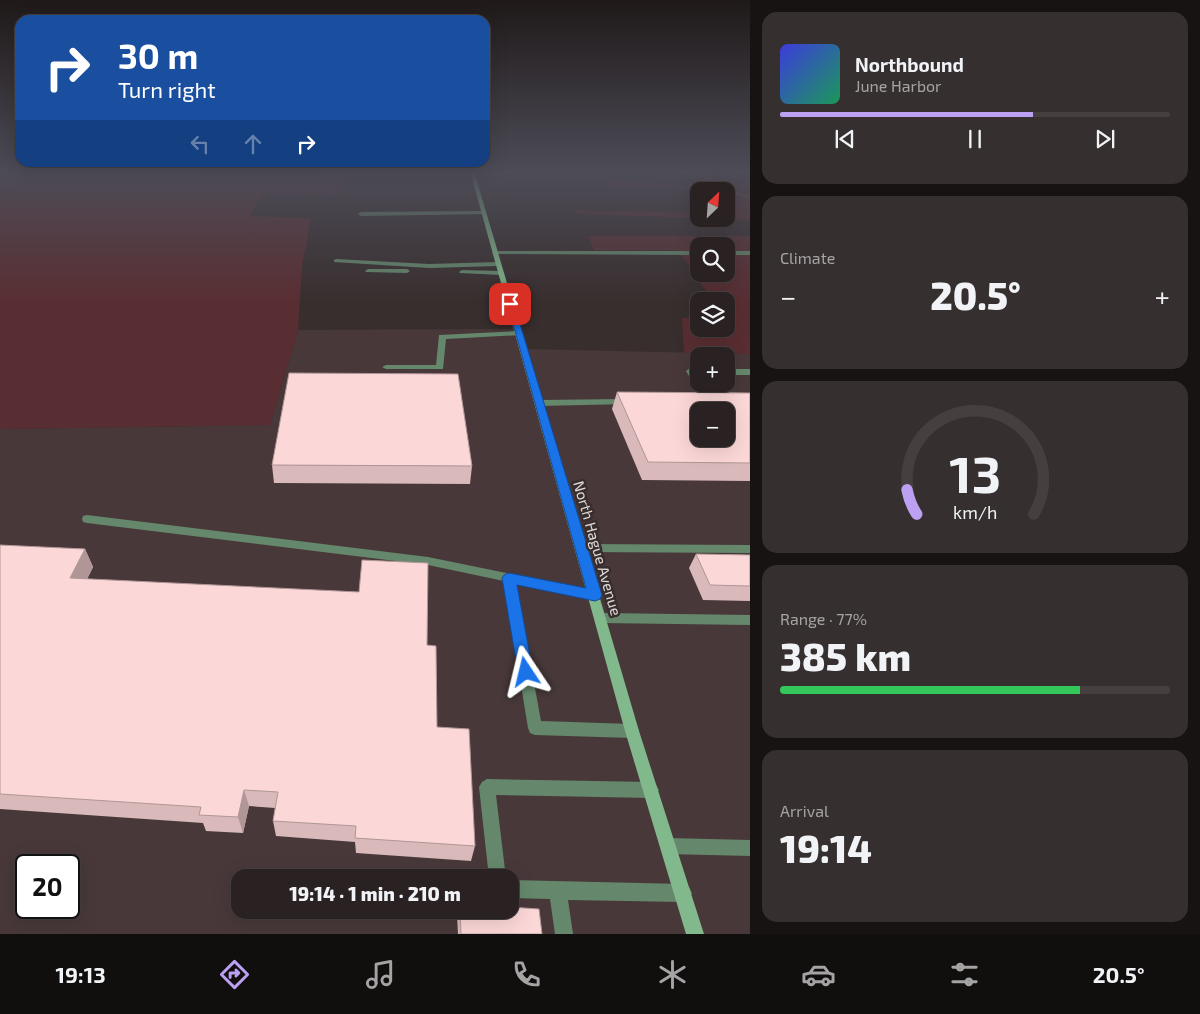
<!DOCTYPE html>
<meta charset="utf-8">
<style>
body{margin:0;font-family:"Exo 2",sans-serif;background:#362f2f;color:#f1f3f6;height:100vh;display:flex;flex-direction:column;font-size:19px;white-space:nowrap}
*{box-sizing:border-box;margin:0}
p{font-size:16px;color:#a5a4a5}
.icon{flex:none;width:28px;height:28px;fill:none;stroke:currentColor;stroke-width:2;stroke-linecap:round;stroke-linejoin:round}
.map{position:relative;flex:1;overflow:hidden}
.side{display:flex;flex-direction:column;gap:12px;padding:12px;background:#171313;width:450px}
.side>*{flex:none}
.hud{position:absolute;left:15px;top:15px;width:475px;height:152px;border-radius:15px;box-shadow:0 5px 20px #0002,0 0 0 1px #463f40;background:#1a4fa0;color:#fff;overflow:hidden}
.needle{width:32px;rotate:25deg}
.controls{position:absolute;left:690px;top:182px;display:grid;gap:10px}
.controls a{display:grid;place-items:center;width:45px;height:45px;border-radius:10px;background:#2a2222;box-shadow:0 5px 20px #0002,0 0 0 1px #463f40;font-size:25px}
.speed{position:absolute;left:15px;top:854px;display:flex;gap:10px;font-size:25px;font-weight:700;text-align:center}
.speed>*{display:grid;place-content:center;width:65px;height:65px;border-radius:50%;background:#2a2222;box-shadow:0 5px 20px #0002,0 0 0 1px #463f40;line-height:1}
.speed .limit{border:2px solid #111;border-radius:8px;background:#fff;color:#111}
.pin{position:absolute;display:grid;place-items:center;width:42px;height:42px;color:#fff;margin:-21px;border-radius:10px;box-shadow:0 2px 8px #0006}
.me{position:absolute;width:55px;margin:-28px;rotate:350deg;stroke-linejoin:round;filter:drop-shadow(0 0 4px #0008)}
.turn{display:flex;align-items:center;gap:18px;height:105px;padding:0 20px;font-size:22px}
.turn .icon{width:65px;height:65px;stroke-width:2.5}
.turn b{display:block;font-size:35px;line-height:42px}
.lanes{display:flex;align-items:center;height:48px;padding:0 20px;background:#0003;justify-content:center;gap:25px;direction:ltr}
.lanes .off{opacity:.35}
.big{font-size:38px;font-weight:800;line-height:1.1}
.side .widget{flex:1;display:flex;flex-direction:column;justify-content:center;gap:8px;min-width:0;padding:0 18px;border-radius:15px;background:#362f2f}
.side .dial{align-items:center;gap:0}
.dial svg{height:130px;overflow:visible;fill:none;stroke:#463f40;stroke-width:7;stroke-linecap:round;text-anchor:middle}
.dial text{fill:#f1f3f6;stroke:none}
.song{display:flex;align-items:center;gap:15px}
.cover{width:60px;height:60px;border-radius:8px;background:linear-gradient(135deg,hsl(240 70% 55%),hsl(150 70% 35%))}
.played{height:5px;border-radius:2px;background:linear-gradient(90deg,#bca0f2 65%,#463f40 65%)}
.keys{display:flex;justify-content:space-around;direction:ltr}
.heat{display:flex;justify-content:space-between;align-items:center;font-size:28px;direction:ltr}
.charge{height:8px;border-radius:4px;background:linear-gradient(90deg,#34c759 77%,#463f40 0)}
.trip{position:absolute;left:231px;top:869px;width:288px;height:50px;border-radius:15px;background:#2a2222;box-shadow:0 5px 20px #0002,0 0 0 1px #463f40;font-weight:800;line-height:50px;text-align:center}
.dock{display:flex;height:80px;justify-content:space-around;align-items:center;background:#110e0e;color:#a5a4a5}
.dock .icon{width:35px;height:35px}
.dock .active{color:#bca0f2}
.dock b{font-size:22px;color:#f1f3f6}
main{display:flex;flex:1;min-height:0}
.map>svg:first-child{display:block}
.built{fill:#483839;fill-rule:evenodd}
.green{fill:#592e32;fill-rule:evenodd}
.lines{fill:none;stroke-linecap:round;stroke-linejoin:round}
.stream{fill:#7c494d;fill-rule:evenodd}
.service{fill:#65886c;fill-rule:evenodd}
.minor{fill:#65886c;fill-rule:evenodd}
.secondary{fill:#81b98c;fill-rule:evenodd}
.wall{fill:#d9b9ba}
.shaded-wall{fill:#b09697}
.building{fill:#fcd7d8;stroke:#b09697;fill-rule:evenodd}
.route{fill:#1a73e8;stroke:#114b97}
.labels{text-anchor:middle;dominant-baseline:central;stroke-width:5;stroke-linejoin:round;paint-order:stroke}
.street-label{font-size:15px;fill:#e1dada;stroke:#382e2e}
</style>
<main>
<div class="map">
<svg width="750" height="934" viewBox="0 0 750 934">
<rect width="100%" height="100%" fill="#382e2e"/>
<g class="built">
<polygon points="193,171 478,171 479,177 208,176"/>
<path d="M518,329L524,349L750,354V934H0V429L270,425L298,330ZM699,356H726V384H699ZM699,411H726V439H699ZM26,865H69V908H26ZM240,878H510V910H240Z"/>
</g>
<g class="green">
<polygon points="0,171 193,171 208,176 346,176 340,195 262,194 250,216 311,218 302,266 298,330 270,425 0,429"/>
<polygon points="679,171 731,171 750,183 750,220 715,219 726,219 726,213 735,213 726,207 726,191 608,187 606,180 699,186"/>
<polygon points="574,210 699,213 699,218 578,214"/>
<path d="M588,236H750V354L684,353L682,318H699V329H726V301H713L678,250H594ZM699,246H726V274H699Z"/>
</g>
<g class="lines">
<path class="stream" d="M696,171C703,172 709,179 716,183C727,189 738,193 750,196V198C731,193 710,185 696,171Z"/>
<g class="service">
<polygon points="214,171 472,173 474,174 472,175 216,173"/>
<polygon points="483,211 485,212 485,214 361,216 358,214 361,212"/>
<polygon points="495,251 699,251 699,255 493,254 492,253"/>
<rect x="726" y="251" width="24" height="4"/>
<polygon points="336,259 429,264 498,262 501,264 498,266 429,268 334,262 334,260"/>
<polygon points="368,269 407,269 410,271 407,273 366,272 365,271"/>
<polygon points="462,270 501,271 504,273 501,275 460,273 459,272"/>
<polygon points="518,331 522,333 521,335 446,339 443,369 386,369 382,367 386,365 436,365 439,335"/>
<polygon points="690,368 699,369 699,374 696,374 699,379 699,384 702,384 713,403 712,405 706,405 705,403 686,371"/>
<rect x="726" y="369" width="24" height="6"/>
<polygon points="625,399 629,402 628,404 539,406 535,403 539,400"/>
<polygon points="87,515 428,557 599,592 601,595 599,598 595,600 516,584 541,721 632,724 637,726 639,731 637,736 632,738 535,735 530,733 528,728 504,581 428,565 87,523 83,522 82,519 83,516"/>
<polygon points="581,544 750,545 750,553 581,552 577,551 575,548 577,545"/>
<polygon points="487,779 651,782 656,785 659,790 656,795 651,798 496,795 506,878 489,878 479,787 482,782"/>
<polygon points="668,838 750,840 750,856 668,854 662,852 660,846 662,840"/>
<polygon points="510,880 683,884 689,887 692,893 689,899 683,902 568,900 573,934 555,934 550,899 510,898"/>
</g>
<polygon class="minor" points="602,613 750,615 750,625 602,623 598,622 596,618 598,614"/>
<polygon class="secondary" points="470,171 474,171 639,731 704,934 686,934 625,731"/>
</g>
<g class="wall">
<polygon points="617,392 750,393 750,481 642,480 612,409"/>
<polygon points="272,465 472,466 470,484 274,483"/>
<polygon points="0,545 85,549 93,567 87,579 427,645 437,727 475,846 471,861 356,853 355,842 276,836 273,821 275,808 249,806 243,833 206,831 203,823 0,809"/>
<polygon points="696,554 750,555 750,601 703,600 689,568"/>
<polygon points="459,910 510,910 542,934 458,934 457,915"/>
</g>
<g class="shaded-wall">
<polygon points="85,549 93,567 79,596 70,578"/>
<polygon points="244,790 249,806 243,833 238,817"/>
</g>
<g class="building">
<polygon points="289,373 458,374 472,466 272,465"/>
<path d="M617,392L750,393V463L648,462ZM699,411H726V439H699Z"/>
<polygon points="0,545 85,549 70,578 359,592 362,560 428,563 427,645 436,646 437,727 469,729 475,846 355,838 356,826 273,821 278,792 244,790 238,817 199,815 201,807 0,794"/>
<polygon points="696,554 750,555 750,586 710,585"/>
<polygon points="510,907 539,909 542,934 461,934 460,910 510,910"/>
</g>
<linearGradient id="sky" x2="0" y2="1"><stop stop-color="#1f1919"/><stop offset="0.57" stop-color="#4d4c57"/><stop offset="1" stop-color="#4d4c57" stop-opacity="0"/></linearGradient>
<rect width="750" height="302" fill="url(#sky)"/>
<polygon class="route" points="507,302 514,304 602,595 600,599 595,601 517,585 533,672 531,677 526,679 520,677 518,672 502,578 504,575 509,573 586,588"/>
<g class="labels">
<g class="street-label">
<text transform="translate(598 548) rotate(74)">North Hague Avenue</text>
</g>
</g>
</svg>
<div class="controls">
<a><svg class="needle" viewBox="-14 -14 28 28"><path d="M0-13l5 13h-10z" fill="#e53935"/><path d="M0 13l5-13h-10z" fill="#a5a4a5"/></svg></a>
<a><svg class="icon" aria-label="search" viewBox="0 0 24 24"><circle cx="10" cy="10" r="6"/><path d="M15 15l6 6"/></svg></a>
<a><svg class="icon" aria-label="layers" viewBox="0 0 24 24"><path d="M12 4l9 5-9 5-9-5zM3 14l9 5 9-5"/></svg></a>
<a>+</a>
<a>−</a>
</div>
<div class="speed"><div class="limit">20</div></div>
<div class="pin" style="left:510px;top:304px;background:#d93025"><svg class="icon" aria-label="arrive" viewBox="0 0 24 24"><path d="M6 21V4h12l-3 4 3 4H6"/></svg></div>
<svg class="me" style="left:526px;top:672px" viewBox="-20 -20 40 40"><path d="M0-17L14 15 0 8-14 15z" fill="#1a73e8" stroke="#fff" stroke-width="4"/></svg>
<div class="trip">19:14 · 1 min · 210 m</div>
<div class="hud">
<div class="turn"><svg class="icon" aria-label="right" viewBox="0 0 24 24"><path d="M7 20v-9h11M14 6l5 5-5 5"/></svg><div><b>30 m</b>Turn right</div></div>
<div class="lanes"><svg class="icon off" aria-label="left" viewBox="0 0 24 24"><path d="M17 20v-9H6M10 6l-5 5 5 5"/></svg><svg class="icon off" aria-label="ahead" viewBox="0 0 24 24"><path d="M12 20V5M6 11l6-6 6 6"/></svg><svg class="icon" aria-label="right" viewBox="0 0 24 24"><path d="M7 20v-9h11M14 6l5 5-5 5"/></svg></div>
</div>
</div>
<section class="side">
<div class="widget">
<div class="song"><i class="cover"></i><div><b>Northbound</b><p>June Harbor</p></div></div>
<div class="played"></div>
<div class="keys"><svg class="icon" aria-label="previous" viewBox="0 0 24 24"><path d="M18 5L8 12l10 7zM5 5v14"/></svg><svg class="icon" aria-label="pause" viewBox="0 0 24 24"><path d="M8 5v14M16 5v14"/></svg><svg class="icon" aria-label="next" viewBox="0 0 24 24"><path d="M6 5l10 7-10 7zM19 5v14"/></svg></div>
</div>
<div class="widget"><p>Climate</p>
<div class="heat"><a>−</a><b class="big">20.5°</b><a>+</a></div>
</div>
<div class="widget dial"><svg viewBox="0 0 100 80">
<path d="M14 69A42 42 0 1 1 86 69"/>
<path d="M14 69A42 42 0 0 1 8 54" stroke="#bca0f2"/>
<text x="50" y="56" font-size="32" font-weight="700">13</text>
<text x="50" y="72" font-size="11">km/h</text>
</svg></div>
<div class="widget"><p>Range · 77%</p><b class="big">385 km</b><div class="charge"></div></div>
<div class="widget"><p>Arrival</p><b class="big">19:14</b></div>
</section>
</main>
<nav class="dock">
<b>19:13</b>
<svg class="icon active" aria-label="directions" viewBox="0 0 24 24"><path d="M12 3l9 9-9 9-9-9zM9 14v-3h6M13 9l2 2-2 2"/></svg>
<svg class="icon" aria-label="music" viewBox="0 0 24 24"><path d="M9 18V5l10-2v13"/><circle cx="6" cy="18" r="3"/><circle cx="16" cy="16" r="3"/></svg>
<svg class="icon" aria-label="phone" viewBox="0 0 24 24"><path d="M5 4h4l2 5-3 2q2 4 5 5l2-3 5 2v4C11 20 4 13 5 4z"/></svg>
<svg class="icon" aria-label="climate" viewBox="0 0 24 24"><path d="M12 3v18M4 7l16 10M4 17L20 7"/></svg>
<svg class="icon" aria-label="car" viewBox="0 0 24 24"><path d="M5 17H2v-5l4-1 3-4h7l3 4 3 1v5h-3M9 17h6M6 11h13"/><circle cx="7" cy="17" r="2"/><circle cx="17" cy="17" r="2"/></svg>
<svg class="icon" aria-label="filters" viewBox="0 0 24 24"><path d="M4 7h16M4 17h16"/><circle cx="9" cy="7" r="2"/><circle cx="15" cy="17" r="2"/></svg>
<b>20.5°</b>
</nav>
